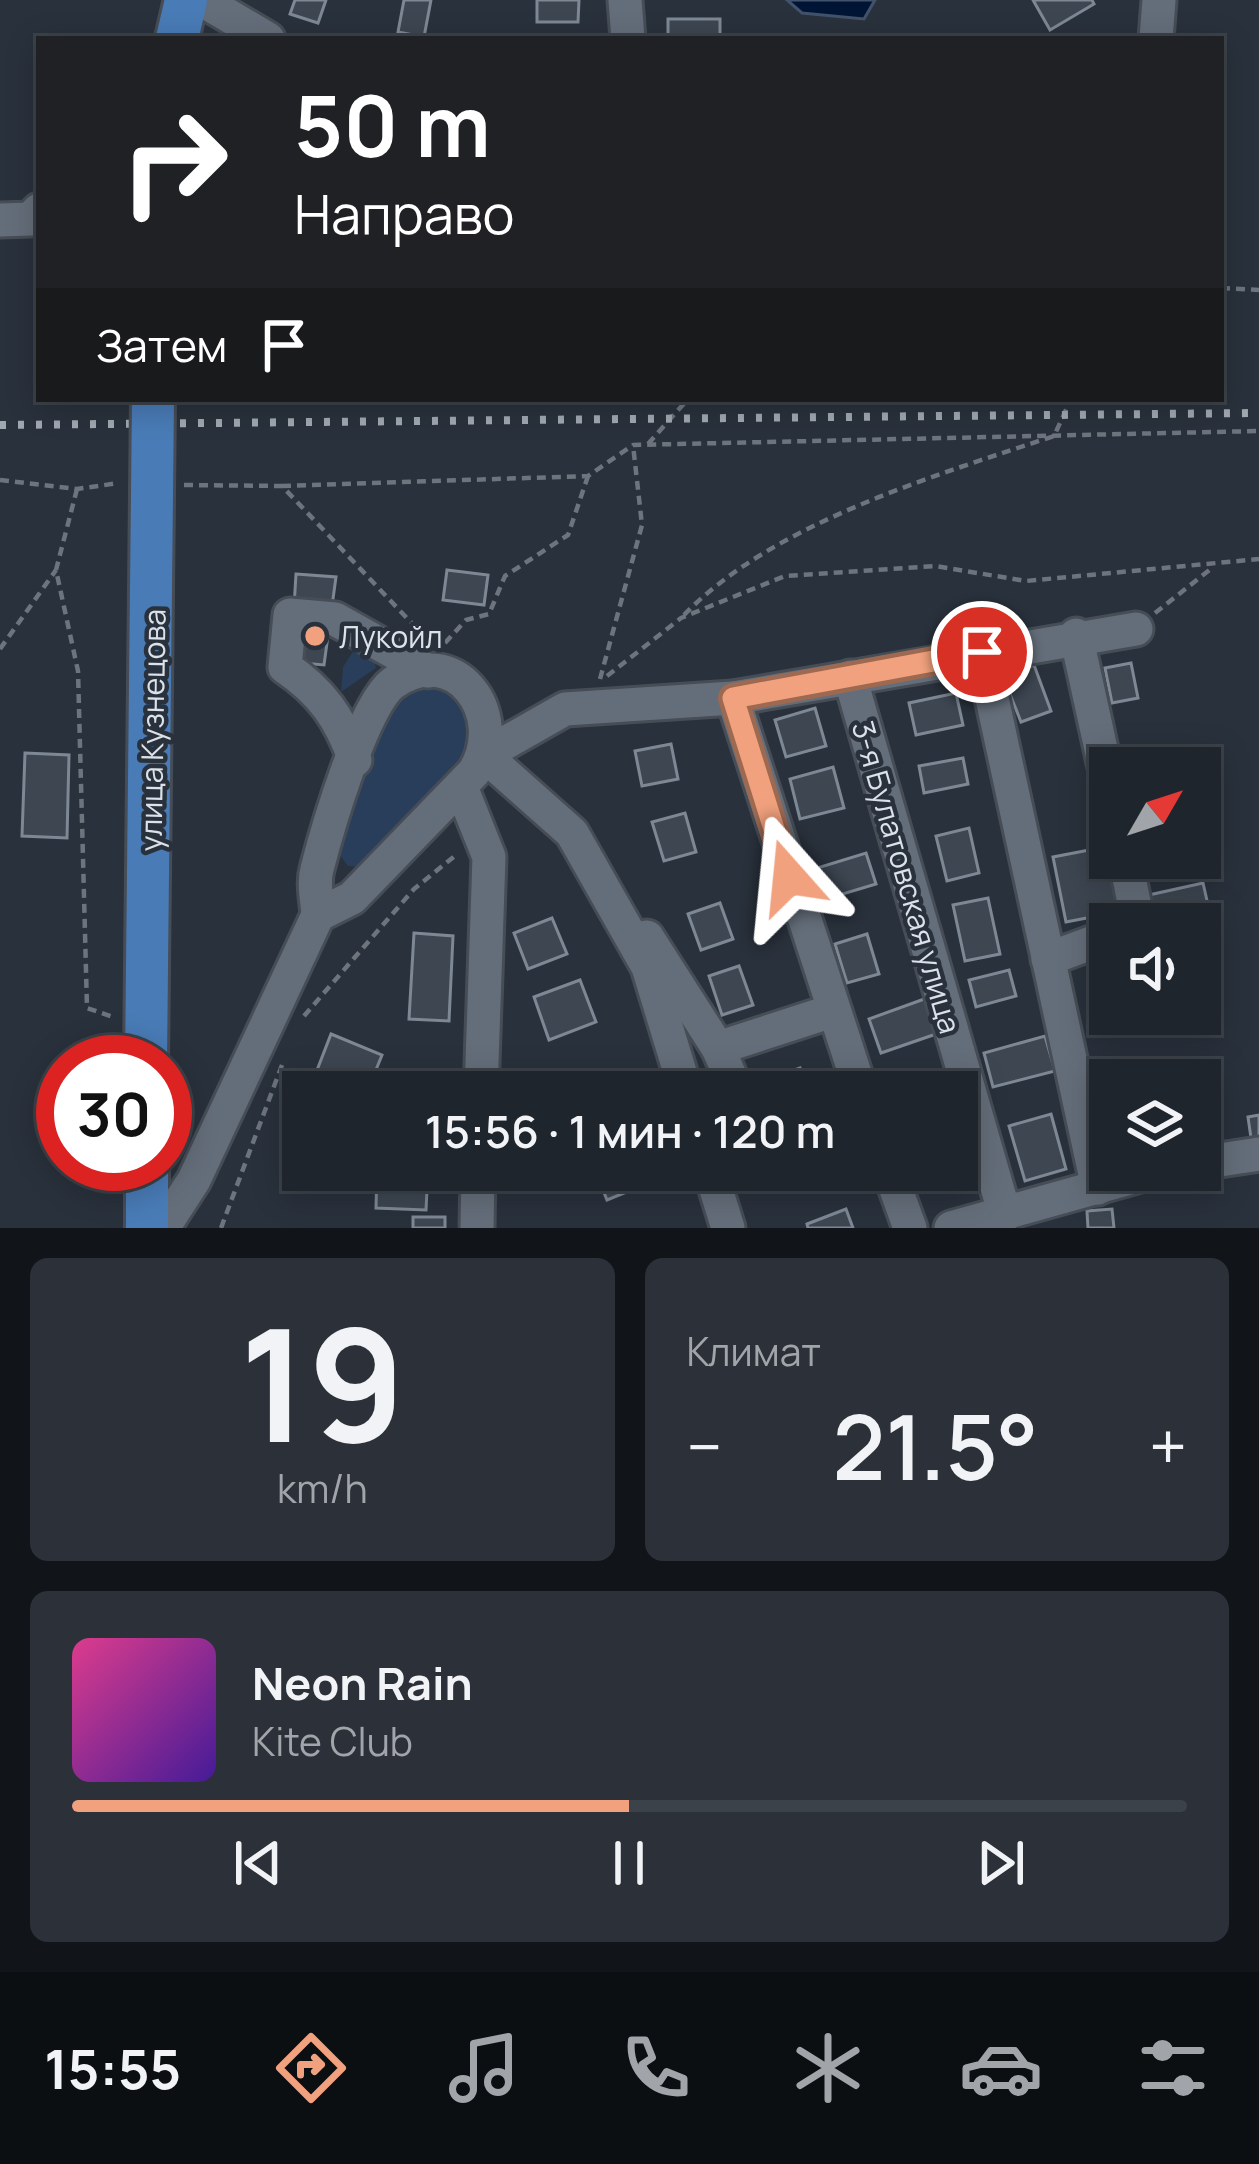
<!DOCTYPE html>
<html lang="ru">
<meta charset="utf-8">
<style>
body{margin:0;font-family:Manrope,sans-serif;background:#2c3139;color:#f1f3f6;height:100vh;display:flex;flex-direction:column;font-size:45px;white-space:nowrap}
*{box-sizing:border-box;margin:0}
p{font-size:39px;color:#a1a5aa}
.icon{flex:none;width:66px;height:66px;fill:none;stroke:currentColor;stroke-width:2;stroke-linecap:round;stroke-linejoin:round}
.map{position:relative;height:1228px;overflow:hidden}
.sheet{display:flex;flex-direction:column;gap:30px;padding:30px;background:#111419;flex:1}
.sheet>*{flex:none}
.hud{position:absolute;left:36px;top:36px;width:1188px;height:366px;border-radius:0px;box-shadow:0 6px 30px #0003,0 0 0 3px #3c4249;background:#202124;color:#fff;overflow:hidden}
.needle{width:78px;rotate:51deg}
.tools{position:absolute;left:1089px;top:747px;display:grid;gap:24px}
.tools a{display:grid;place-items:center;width:132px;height:132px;border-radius:0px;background:#1f252d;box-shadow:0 6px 30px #0003,0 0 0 3px #3c4249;font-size:60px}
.speed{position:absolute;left:36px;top:1035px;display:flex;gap:24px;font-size:60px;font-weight:700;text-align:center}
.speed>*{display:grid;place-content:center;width:156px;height:156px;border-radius:50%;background:#1f252d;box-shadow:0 6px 30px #0003,0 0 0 3px #3c4249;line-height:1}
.speed .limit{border:18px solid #d22;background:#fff;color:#111}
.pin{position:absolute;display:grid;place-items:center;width:102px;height:102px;color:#fff;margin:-51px;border:6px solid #fff;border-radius:50%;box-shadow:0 3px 12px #0007}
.me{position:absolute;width:132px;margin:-66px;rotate:342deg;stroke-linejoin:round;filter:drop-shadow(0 0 9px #0008)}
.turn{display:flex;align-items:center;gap:42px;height:252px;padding:0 60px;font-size:54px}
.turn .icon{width:156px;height:156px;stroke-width:2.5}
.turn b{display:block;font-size:84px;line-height:102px}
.then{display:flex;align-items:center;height:114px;padding:0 60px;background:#0003;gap:24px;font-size:45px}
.big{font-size:90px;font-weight:600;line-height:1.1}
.sheet .tile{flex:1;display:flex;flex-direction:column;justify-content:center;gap:18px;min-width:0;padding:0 42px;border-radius:18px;background:#2c3139}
.sheet .dial{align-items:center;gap:0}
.dial b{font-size:156px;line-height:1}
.song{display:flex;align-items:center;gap:36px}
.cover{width:144px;height:144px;border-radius:18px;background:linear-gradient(135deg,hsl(330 70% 55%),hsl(260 70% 35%))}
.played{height:12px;border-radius:6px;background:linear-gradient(90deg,#f1a17d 50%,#3c4249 50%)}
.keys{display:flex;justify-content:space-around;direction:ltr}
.heat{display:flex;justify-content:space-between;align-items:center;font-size:66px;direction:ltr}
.sheet .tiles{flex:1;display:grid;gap:30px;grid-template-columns:1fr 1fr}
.tile:last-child{grid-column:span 2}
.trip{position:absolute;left:282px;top:1071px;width:696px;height:120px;border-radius:0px;background:#1f252d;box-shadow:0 6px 30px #0003,0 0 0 3px #3c4249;font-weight:600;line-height:120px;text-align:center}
.tabs{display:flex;height:192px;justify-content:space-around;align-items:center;background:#0c0f12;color:#a1a5aa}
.tabs .icon{width:84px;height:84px}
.tabs .current{color:#f1a17d}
.tabs b{font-size:54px;color:#f1f3f6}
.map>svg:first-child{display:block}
.green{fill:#283e5b}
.water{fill:#001535;stroke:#42526b;stroke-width:3}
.building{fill:#3d4651;stroke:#7e8895;stroke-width:3}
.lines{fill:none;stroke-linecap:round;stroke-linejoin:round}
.minor-casing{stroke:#464d56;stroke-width:39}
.major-casing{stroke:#464d56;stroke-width:48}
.path{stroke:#6d747d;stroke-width:4.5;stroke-dasharray:9 6;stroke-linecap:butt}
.minor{stroke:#646e7a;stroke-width:33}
.major{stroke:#497bb6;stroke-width:42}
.rail{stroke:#a0a7af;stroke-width:8;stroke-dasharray:6 12;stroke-linecap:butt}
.major-bridge-casing{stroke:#464d56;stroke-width:48;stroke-linecap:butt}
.major-bridge{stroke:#497bb6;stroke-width:42}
.route-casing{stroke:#9d6951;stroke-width:30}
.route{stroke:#f1a17d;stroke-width:21}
.poi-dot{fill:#f1a17d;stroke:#29313c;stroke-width:4.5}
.labels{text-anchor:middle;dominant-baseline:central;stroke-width:9;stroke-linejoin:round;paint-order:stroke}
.poi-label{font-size:30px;fill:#dce2e9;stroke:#29313c;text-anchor:start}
.street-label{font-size:30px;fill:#dce2e9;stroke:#29313c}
</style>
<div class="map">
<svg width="1259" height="1228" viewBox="0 0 1259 1228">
<rect width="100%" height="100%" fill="#29313c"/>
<g class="green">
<polygon points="356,647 374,659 376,668 341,692 343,667"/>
<path d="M419,687L450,692L471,715L467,760L363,867L348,866L335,849C352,805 374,704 419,687Z"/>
</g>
<polygon class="water" points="787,0 875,0 864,19 802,13"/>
<g class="building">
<polygon points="295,0 326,0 318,23 290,14"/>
<polygon points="404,0 431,0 424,37 398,32"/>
<polygon points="537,0 579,0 578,22 537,22"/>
<polygon points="1033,0 1092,0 1094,4 1050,30"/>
<rect x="668" y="19" width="52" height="20"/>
<polygon points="447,570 488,575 484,605 443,600"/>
<polygon points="296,574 336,577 324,665 302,663 305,607 294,607"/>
<polygon points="1131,663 1138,698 1112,703 1105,668"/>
<polygon points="1034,665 1051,711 1021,722 1003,676"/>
<polygon points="956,693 963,725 916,735 909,703"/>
<polygon points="815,708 826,746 786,757 775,720"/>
<polygon points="671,744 678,779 642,786 635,751"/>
<polygon points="1158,748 1163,768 1124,768 1121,758"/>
<polygon points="25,753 69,755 67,838 22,836"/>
<polygon points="963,758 968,784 924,793 919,766"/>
<polygon points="833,767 844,808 800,819 790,779"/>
<polygon points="685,813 696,852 664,861 652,822"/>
<polygon points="969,828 979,873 947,881 936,836"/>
<polygon points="1110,846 1123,911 1066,922 1053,857"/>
<polygon points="866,853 876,884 823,900 814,869"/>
<polygon points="1139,858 1179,858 1180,863 1141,868"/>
<polygon points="1203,883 1213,927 1156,924 1149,895"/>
<polygon points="988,898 1000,954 965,961 953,905"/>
<polygon points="720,903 733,939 701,950 688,914"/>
<polygon points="552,918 567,954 528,969 514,933"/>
<polygon points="414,933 453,936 449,1021 409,1019"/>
<polygon points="867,934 879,974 847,983 835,944"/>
<polygon points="739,966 753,1005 722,1015 709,976"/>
<polygon points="1009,970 1016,996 976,1007 969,980"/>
<polygon points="580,980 596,1022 549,1040 534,997"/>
<polygon points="927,998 939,1033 881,1053 869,1019"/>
<polygon points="331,1034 382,1055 367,1092 349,1092 314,1078"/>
<polygon points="1045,1036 1055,1071 993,1087 984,1053"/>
<polygon points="800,1068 808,1092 753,1092 750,1086"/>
<polygon points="919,1073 926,1092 886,1092 884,1086"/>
<polygon points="414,1076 454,1077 454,1092 414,1092"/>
<polygon points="59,1079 63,1079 63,1164 88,1165 62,1166"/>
<polygon points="611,1081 616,1092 586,1092"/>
<polygon points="1051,1114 1066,1169 1025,1181 1009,1126"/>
<polygon points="1259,1115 1259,1144 1252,1145 1248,1117"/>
<polygon points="288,1145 303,1150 303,1170 334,1170 330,1184 281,1171"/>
<polygon points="957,1166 961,1178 919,1191 912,1170 957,1170"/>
<polygon points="377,1170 428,1170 426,1210 376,1208"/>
<polygon points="595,1170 644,1170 649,1183 607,1200"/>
<polygon points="846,1209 853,1228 808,1228 807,1224"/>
<polygon points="1112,1209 1114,1228 1088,1228 1087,1211"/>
<rect x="413" y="1217" width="32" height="11"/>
</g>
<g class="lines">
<g class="minor-casing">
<g id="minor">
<polyline points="202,0 268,39"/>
<polyline points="625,0 628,39"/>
<polyline points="1156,39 1159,0"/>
<polyline points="0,220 30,219 39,210"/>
<polyline points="1076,635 1110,790"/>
<polyline points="982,652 1098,1188"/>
<polyline points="850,677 1005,1215"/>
<polyline points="733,698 861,1092"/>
<polyline points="484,755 565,709 733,698 1136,629"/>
<polyline points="484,755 572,833 648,967 686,1092"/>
<path d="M355,760C340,718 322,692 285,667L290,615L335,619L428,671"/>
<polyline points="461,787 489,857 481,1092"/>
<polyline points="1122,924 1135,907 1125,858"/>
<polyline points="647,937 718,1048 832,1011"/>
<polyline points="1048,959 1110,936"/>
<polyline points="718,1048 737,1092"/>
<polyline points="1200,1163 1259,1154"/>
<polyline points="710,1170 728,1228"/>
<polyline points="889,1170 910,1228"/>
<path d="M163,1228L194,1180L318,915C317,900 313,883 317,869C327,830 363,705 393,683C454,640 510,713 474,772L352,898L318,915"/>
<polyline points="477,1228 478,1170"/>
<polyline points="951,1228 1158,1170"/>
</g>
</g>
<g class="major-casing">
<g id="major">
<polyline points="177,39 186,0"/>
<polyline points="147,1164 147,1228"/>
</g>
</g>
<g class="path">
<polyline points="1221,288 1259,290"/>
<polyline points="648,444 688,399"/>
<polyline points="0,480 77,489 119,483"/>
<polyline points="184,485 282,486 421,633"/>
<polyline points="282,486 588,476 633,445 1259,431"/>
<polyline points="77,489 56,570 78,671 87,1008 113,1017"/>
<polyline points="1155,613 1212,568"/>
<path d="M684,615C773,523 934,476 1054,436L1071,399"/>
<polyline points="445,643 466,620 489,614 505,576 568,535 588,476"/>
<polyline points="0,649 56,570"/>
<polyline points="607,676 681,618 785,576 935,566 1026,581 1259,559"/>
<polyline points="600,679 642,525 633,445"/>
<polyline points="304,1016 414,889 456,855"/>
<polyline points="221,1228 282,1065"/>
</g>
<use href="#minor" class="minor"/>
<use href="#major" class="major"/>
<polyline class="rail" points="0,425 1259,413"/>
<g class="major-bridge-casing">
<polyline id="major-bridge" points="146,1062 153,399"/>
</g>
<use href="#major-bridge" class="major-bridge"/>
</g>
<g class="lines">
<g class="route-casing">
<polyline id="route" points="789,877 733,698 982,652"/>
</g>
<use href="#route" class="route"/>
</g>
<circle class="poi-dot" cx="315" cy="636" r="12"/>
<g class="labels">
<g class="poi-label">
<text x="339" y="636">Лукойл</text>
</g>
<g class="street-label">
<text transform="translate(152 730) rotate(-89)">улица Кузнецова</text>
<text transform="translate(907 877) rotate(74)">3-я Булатовская улица</text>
</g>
</g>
</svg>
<div class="tools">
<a><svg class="needle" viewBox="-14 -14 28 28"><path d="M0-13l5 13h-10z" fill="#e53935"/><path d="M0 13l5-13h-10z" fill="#a1a5aa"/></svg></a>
<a><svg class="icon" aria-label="sound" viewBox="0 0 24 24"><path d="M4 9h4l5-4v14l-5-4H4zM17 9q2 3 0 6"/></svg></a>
<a><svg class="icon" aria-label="layers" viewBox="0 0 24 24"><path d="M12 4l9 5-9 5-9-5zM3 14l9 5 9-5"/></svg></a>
</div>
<div class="speed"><div class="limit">30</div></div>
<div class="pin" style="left:982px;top:652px;background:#d93025"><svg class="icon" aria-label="arrive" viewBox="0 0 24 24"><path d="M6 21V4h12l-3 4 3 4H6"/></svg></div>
<svg class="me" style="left:789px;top:877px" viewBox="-20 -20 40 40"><path d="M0-17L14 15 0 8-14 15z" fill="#f1a17d" stroke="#fff" stroke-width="4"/></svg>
<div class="trip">15:56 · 1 мин · 120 m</div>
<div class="hud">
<div class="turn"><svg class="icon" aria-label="right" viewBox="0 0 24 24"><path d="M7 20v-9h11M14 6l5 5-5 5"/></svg><div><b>50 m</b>Направо</div></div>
<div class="then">Затем<svg class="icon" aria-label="arrive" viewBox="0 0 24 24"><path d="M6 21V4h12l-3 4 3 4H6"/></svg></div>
</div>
</div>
<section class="sheet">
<div class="tiles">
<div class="tile dial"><b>19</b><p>km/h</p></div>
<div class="tile"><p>Климат</p>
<div class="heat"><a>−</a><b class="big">21.5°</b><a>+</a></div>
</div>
<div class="tile">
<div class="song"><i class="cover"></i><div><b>Neon Rain</b><p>Kite Club</p></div></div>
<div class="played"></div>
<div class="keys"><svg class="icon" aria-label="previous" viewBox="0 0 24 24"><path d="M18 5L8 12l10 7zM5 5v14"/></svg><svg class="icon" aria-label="pause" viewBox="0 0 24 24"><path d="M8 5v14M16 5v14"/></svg><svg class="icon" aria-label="next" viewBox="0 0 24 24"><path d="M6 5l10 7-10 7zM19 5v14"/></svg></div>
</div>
</div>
</section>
<nav class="tabs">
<b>15:55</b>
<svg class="icon current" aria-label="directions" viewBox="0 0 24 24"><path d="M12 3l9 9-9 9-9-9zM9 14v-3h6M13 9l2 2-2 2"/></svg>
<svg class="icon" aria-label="music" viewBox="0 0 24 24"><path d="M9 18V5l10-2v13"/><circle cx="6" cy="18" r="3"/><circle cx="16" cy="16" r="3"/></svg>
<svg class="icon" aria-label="phone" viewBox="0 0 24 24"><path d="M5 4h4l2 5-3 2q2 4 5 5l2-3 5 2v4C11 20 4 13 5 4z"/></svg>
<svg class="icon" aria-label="climate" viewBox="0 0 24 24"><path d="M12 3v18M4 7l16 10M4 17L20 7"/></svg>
<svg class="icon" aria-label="car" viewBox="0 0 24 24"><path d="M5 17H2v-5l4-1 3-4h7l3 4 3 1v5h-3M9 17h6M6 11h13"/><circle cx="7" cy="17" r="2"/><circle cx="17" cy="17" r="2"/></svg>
<svg class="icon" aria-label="filters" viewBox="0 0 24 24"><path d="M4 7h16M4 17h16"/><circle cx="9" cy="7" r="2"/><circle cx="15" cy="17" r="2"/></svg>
</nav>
